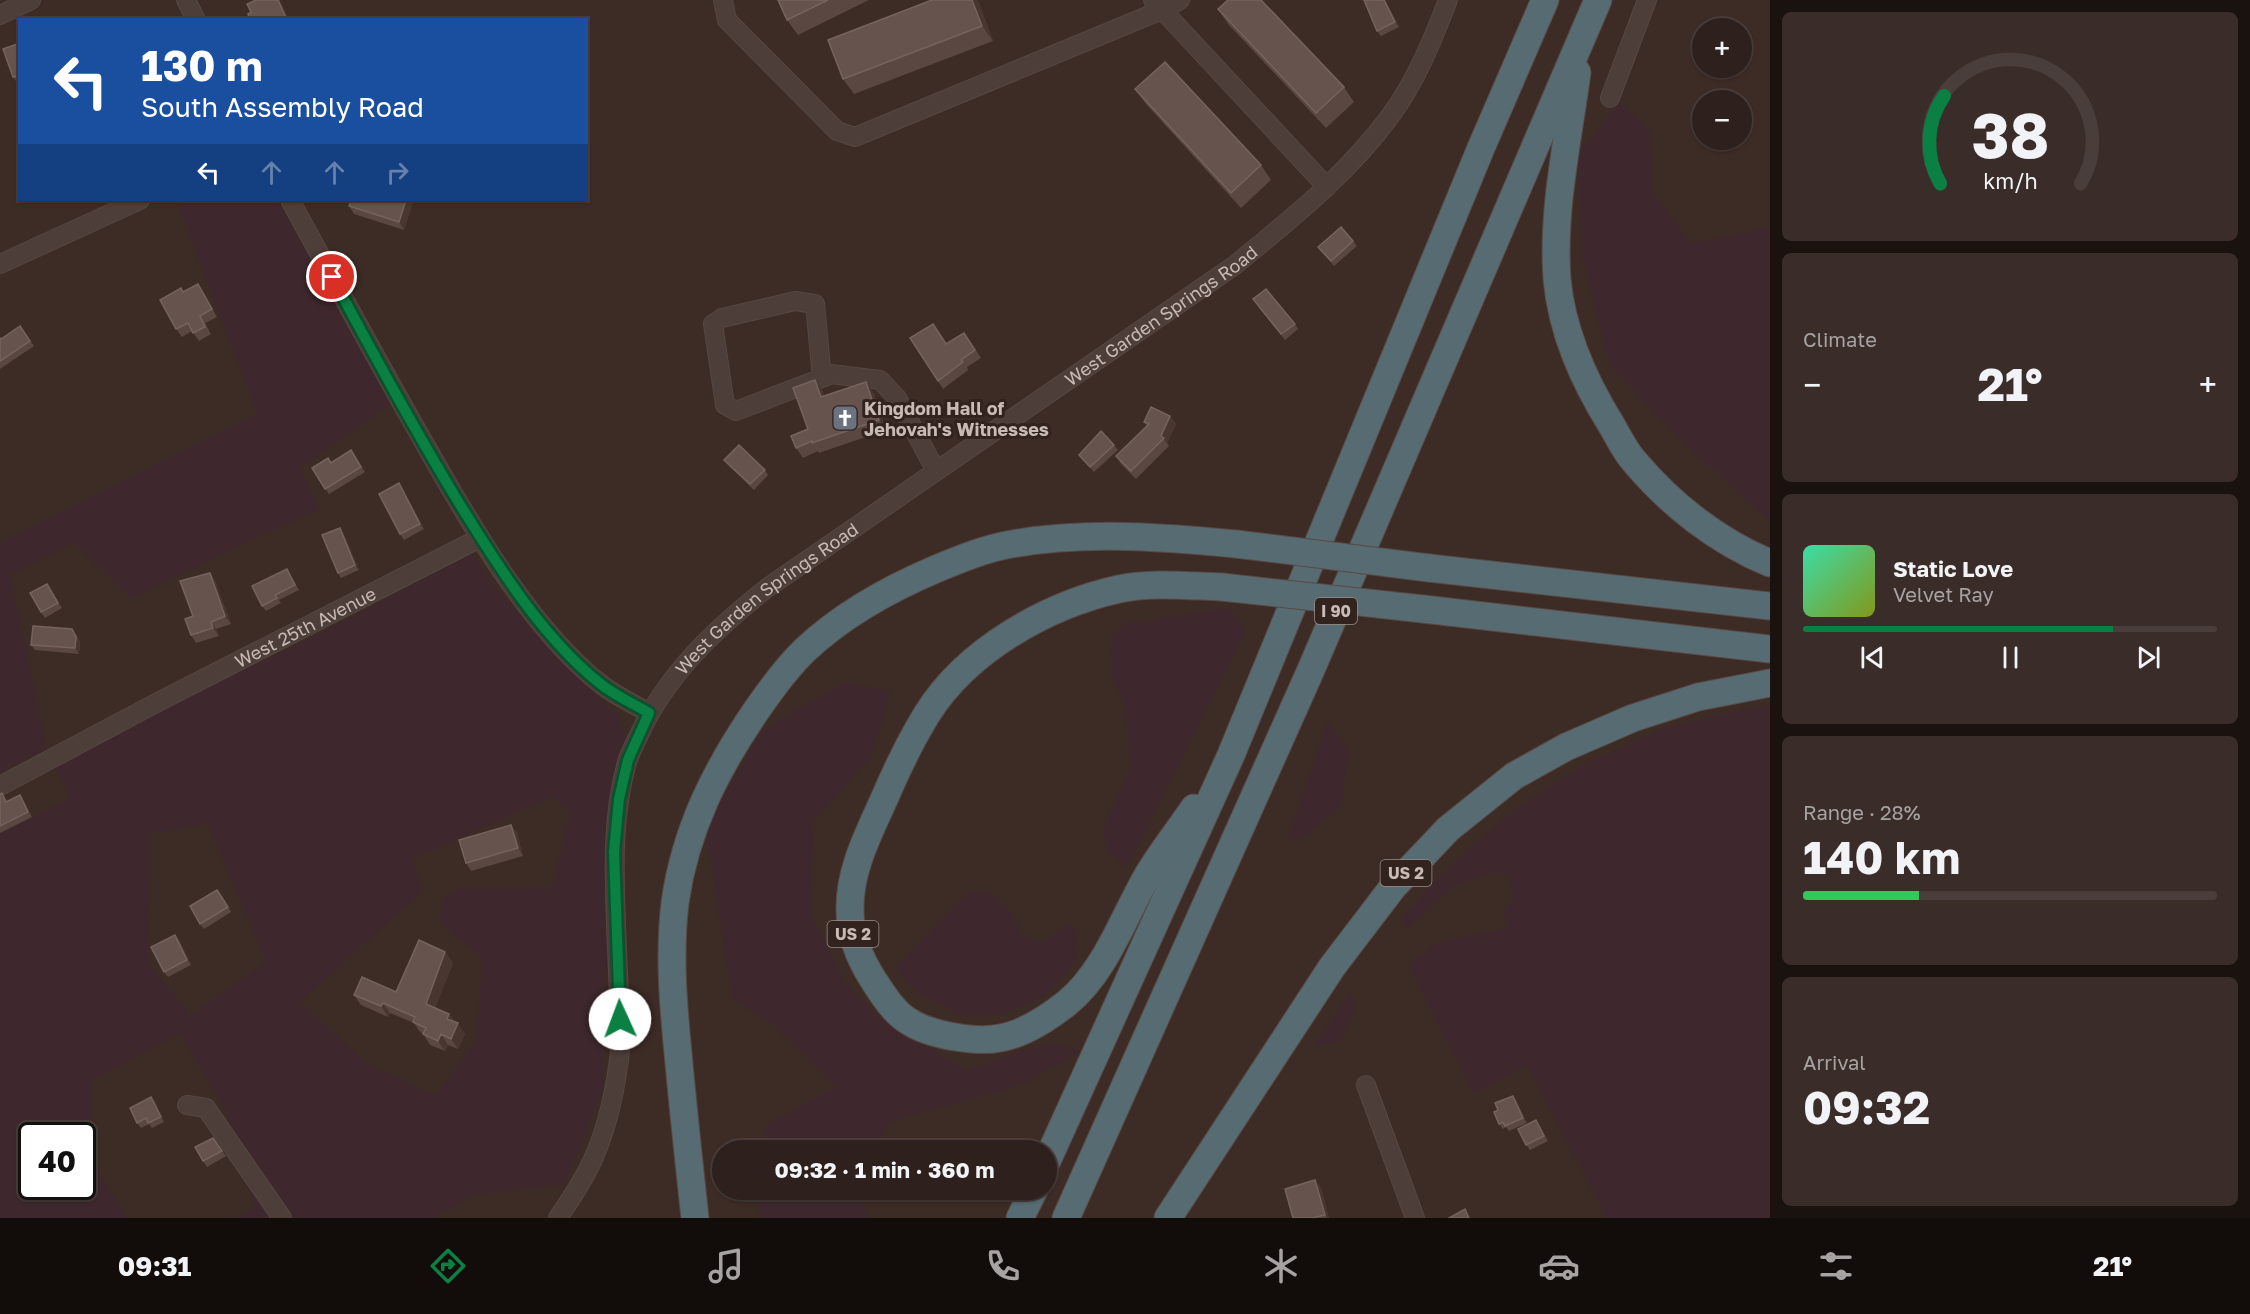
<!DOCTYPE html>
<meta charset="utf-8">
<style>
body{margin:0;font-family:"Golos Text",sans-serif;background:#3a2d29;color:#f1f3f6;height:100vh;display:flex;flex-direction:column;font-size:22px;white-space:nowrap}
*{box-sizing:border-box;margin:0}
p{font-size:20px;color:#a7a3a3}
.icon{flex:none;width:33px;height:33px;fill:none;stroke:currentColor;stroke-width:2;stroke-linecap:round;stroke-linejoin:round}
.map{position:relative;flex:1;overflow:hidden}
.panel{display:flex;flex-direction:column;gap:12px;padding:12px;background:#19120f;width:480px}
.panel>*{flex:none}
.guide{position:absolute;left:18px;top:18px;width:570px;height:183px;border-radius:0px;box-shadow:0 2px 4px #0004,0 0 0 2px #493e3b;background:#1a4fa0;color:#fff;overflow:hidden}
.fabs{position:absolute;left:1692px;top:18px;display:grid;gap:12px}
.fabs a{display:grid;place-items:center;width:60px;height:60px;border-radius:50%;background:#2e201c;box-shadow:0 2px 4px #0004,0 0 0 2px #493e3b;font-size:30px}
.speed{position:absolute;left:18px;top:1122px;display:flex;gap:12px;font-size:30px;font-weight:700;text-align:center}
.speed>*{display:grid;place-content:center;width:78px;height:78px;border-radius:50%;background:#2e201c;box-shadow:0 2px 4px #0004,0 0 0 2px #493e3b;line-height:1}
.speed .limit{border:3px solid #111;border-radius:9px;background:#fff;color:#111}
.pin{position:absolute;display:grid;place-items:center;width:51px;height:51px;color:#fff;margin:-26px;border:3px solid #fff;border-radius:50%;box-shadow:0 2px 6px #0007}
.me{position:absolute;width:66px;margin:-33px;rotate:358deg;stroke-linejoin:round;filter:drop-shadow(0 0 4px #0008)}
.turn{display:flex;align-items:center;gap:21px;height:126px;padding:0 24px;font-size:27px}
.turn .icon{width:78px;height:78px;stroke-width:2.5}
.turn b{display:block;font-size:42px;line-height:51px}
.lanes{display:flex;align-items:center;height:57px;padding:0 24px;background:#0003;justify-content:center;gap:30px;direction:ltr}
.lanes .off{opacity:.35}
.big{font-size:45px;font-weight:700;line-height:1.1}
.panel .card{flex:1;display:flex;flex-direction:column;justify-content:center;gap:9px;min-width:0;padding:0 21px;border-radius:9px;background:#3a2d29}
.panel .dial{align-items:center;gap:0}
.dial svg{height:156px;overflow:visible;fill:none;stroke:#493e3b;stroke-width:7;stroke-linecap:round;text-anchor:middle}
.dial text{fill:#f1f3f6;stroke:none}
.song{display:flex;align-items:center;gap:18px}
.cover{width:72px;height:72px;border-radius:9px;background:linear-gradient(135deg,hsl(160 70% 55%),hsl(70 70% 35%))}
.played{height:6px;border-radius:3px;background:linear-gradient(90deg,#0b8043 75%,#493e3b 75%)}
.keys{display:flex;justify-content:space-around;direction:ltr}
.heat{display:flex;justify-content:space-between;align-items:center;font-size:33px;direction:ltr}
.charge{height:9px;border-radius:4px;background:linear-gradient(90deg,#34c759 28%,#493e3b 0)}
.trip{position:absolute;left:712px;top:1140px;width:345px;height:60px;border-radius:30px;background:#2e201c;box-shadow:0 2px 4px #0004,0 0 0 2px #493e3b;font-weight:700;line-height:60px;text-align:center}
.menu{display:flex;height:96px;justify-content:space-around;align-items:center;background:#120d0b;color:#a7a3a3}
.menu .icon{width:42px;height:42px}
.menu .on{color:#0b8043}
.menu b{font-size:27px;color:#f1f3f6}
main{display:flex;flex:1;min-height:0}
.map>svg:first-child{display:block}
.green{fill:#3e282d;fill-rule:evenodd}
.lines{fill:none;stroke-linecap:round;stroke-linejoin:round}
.minor-casing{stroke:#564742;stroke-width:20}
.highway-casing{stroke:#584944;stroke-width:29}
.minor{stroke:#4d3e39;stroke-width:18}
.highway{stroke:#576b72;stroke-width:27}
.highway-bridge-casing{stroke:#584944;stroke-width:29;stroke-linecap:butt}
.highway-bridge{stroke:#576b72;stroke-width:27}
.wall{fill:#5a4741}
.shaded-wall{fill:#4a3631}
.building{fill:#66534d;stroke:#75635e;stroke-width:1.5}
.route-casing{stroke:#07532c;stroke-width:15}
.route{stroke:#0b8043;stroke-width:10}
.labels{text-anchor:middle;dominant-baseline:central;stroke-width:6;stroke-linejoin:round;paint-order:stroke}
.shield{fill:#32231e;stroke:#9b8d88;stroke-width:1.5}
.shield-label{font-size:16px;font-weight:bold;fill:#c8bab5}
.street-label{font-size:18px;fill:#c8bab5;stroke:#32231e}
.poi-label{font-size:18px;font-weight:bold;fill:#c8bab5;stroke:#32231e;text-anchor:start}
</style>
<main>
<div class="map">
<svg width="1770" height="1218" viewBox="0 0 1770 1218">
<rect width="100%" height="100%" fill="#3d2b26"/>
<g class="green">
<polygon points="1620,102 1650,131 1652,191 1690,243 1770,227 1770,521 1691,450 1610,366 1583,260 1577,156"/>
<polygon points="185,200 278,200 390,405 300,468 319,509 130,598 74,543 10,575 47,749 0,772 0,543 257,413 177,203"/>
<path d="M472,553L492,585L558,659L618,716L627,740L608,899L604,1086L565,1184L471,1195L435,1218H238L255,1209L226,1110L180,1034L92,1080L89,1157L127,1218H0V834L70,798L53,763L343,622ZM552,796L570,813L552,887L460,888L442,900L439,922L482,958L477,1040L436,1095L369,1065L300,1002L423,891L412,860ZM208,824L266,962L191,1015L149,965L151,833ZM32,1136H82V1186H32Z"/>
<polygon points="1230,608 1246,631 1126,868 1108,851 1103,830 1130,769 1126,707 1112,677 1111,637 1124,624"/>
<polygon points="844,683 891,691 871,757 814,820 811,916 847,985 879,1018 966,1070 1054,1042 1080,1051 1024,1084 887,1123 879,1150 764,1150 766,1125 836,1087 771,1023 732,999 706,827 762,730"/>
<polygon points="1770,704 1770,1218 1607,1218 1527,1065 1474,1094 1408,965 1437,943 1509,927 1502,914 1513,899 1510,878 1496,871 1456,885 1407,928 1401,919 1453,863 1515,809 1581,766 1662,729"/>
<polygon points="1328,721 1348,749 1342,804 1306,836 1287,841"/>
<polygon points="987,891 1006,906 1022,934 1041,943 1066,925 1076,929 1078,958 1043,997 1002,1015 960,1015 917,992 895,968 968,893"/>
<polygon points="1350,993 1355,1012 1339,1042 1314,1046"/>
<polygon points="761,1190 867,1190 862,1205 869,1218 759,1218"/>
</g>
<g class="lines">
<g class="minor-casing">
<g id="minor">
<polyline points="186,0 196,20"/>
<polyline points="723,0 727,20 837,131 855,137 1162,10 1180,0"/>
<polyline points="1153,0 1327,187"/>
<polyline points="0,15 31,0"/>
<polyline points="1610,98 1647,0"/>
<path d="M290,200C335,282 379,364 426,446C470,524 531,630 602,685C616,696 634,704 649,713"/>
<polyline points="0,264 140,200"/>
<polyline points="822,378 815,304 795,301 722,318 713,324 725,405 736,411 822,378 831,374 880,380 897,398 936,471"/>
<path id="s1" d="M0,786L158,702L480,538"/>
<polyline points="1366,1085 1415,1218"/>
<polyline points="187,1105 206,1108 282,1218"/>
<path id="s2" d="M558,1218C571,1199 585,1178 594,1157C610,1121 617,1081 621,1043C619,1003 618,964 616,924C614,870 612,816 627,762C630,753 634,745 638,737C666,675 715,629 767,588L1235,265C1291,219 1348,174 1391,115C1416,81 1433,39 1448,0"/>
</g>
</g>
<g class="highway-casing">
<g id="highway">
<path d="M1577,72C1568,141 1552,209 1557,279C1562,333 1584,381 1612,426C1619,438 1625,451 1634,461C1670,504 1718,542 1770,563"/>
<polyline points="1429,568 1770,606"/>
<polyline points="1423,609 1770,649"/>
<path d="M1194,808C1178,832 1159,855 1145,880C1122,921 1104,973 1067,1003C1048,1018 1024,1034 1000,1038C976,1043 930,1035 910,1022C895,1014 883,995 874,981C861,961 850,935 850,910C849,870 869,833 885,797C897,769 911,740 927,714C967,650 1047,605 1119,589C1152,582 1188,586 1222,587"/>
<polyline points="1047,1161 1231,755 1481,148 1545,0"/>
<path d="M695,1218C689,1163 683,1108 678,1053C673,1003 669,953 675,903C685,830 716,769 758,708C772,688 787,667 805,650C842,615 889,589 936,569C960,559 987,548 1012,544C1087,531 1162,537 1236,544"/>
<polyline points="1020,1218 1034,1190"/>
<polyline points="1066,1218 1310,672 1598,0"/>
<polyline points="1168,1218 1332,967 1393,887 1448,829 1514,776 1566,747 1633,718 1698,697 1770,683"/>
</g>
</g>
<use href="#minor" class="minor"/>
<use href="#highway" class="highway"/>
<g class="highway-bridge-casing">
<g id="highway-bridge">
<polyline points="1236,544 1429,568"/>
<polyline points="1222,587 1423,609"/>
</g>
</g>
<use href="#highway-bridge" class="highway-bridge"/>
</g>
<g class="wall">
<polygon points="778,0 869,0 798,35 787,20"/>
<polygon points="1385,0 1399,27 1381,36 1377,31"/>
<polygon points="978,1 993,41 854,94 843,79"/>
<polygon points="1218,9 1344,87 1354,102 1326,128 1228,24"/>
<polygon points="20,43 20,83 18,84 13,77"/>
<polygon points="1135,89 1261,165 1271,180 1241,208 1146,104"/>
<polygon points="351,200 412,200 413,201 404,230 354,214 349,206"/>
<polygon points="1353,241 1357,246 1334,266 1318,247"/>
<polygon points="183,292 203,292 217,317 205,323 211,334 199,341 192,331 182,337 176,329"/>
<polygon points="1257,305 1295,324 1298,329 1285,340"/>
<polygon points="20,326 34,346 0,369 0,338 1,339"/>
<polygon points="970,341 981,358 967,367 968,370 943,389 938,381 946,344"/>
<polygon points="822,390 824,396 873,392 886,430 819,453 818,451 803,458 796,448 808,429"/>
<polygon points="1170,416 1176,424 1167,443 1169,446 1136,479 1121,464 1116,456 1147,426 1144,422"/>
<polygon points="1114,445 1118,450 1094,472 1079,455"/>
<polygon points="351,450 365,472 329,494 312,468 331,462"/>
<polygon points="724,460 765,470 768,475 754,490 728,465"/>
<polygon points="399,483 424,529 404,540 400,534"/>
<polygon points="340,528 343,533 359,570 341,578 338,573"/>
<polygon points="287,569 299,590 279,600 281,603 266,611 262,606"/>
<polygon points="210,573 215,581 231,624 216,629 219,636 196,643 191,635 193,616"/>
<polygon points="47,584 62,608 45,618 41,612"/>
<polygon points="76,634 80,642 79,654 35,650 31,645"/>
<polygon points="0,794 5,798 7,802 20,795 32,817 0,833"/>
<polygon points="511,825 517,833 523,856 471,871 466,863"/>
<polygon points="221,895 231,912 204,929 200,924"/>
<polygon points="179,940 191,965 168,977 164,972"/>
<polygon points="445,952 453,963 435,1008 449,1014 465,1034 458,1049 448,1045 445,1051 430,1045 423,1034 420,1032 414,1023 390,1013 388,1017 361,1005 354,995 396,992"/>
<polygon points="151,1097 155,1102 164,1122 152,1128 149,1124 141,1128 137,1123"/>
<polygon points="1516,1101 1527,1123 1509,1131 1506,1127 1503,1129 1499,1124"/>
<polygon points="1536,1120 1548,1141 1530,1150 1526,1145"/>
<polygon points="213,1138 226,1156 207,1167 203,1161"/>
<polygon points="1315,1180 1321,1188 1329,1218 1293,1218"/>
</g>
<g class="shaded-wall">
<polygon points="278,0 280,0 289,20 287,20"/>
<polygon points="972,0 977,0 978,1 993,41 982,26"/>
<polygon points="1384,0 1385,0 1399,27 1395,22"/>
<polygon points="406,200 412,200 413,201 404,230 399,222"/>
<polygon points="815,380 822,390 828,407 821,397"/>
<polygon points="866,382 873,392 886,430 879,420"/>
<polygon points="1170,416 1176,424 1167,443 1161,436"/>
<polygon points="399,483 402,488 424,529 420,524"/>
<polygon points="340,528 343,533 359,570 355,565"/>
<polygon points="210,573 215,581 231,624 225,616"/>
<polygon points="211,622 216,629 219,636 213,628"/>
<polygon points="72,629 80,642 79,654 75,648"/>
<polygon points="511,825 517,833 523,856 518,848"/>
<polygon points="175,935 179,940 191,965 187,960"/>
<polygon points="445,952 453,963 433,1014 426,1004"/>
<polygon points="383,1003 390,1013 388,1017 381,1006"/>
<polygon points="449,1014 456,1024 447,1019"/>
<polygon points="458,1023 465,1034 458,1049 451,1039"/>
<polygon points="441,1034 448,1045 445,1051 438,1041"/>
<polygon points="1513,1096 1516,1101 1527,1123 1523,1118"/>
<polygon points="151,1097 155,1102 164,1122 161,1117"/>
<polygon points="1315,1180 1321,1188 1329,1218 1327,1218 1325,1215"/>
</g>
<g class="building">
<polygon points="256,0 278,0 287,20 250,20 248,14 251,12 247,4"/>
<polygon points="778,0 828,0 787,20"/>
<polygon points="932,0 972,0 982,26 843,79 828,40"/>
<polygon points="1228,0 1261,0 1344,87 1316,113 1218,9"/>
<polygon points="1364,0 1384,0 1395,22 1377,31"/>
<polygon points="20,43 20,75 13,77 3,49"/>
<polygon points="1165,62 1261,165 1231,193 1135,89"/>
<polygon points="351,200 406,200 399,222 349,206"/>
<polygon points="1341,227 1353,241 1331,261 1318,247"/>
<polygon points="198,284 212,309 200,316 205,327 193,333 188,323 176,329 160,300 181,288 183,292"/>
<polygon points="1266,289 1295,324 1281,334 1253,299"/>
<polygon points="933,324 946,344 964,333 975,350 961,360 963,362 938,381 910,338"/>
<polygon points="20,326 30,341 0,361 0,338 1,339"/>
<polygon points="815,380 821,397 866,382 879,420 812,443 812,441 796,448 791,436 808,429 793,388"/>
<polygon points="1151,407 1170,416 1161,436 1164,438 1131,471 1116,456 1149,424 1144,422"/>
<polygon points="1101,431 1114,445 1090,467 1079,455"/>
<polygon points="739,445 765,470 750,484 724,460"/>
<polygon points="351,450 361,467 325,489 312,468 328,458 331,463"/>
<polygon points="399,483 420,524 400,534 379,494"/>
<polygon points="340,528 355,565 338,573 322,535"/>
<polygon points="287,569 295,585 275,595 277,598 262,606 252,586"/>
<polygon points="210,573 225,616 211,622 213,628 191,635 185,619 193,616 180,581"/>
<polygon points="47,584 58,603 41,612 30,593"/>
<polygon points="33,626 72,629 76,637 75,648 31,645"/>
<polygon points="2,793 6,802 20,795 28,812 0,826 0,794"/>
<polygon points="511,825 518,848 466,863 459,840"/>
<polygon points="217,890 228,907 200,924 190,906"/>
<polygon points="175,935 187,960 164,972 151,947"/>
<polygon points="419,940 445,952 426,1004 449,1014 447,1019 458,1023 451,1039 441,1034 438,1041 423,1034 426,1028 413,1022 415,1017 383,1003 381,1006 354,995 362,977 396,992"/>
<polygon points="1513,1096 1523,1118 1505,1126 1503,1122 1499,1124 1494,1112 1498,1110 1495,1103"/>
<polygon points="151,1097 161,1117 148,1123 146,1118 137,1123 130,1108"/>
<polygon points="1536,1120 1544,1136 1526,1145 1518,1129"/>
<polygon points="213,1138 222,1151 203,1161 195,1147"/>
<polygon points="1315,1180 1325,1215 1312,1218 1293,1218 1285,1189"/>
<polygon points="1465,1209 1469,1218 1449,1218"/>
</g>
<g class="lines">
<g class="route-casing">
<path id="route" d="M332,277C373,353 414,429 459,503C498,566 543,639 602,685C616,696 634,704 649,713L628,760L619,799L614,852L620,1019"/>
</g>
<use href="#route" class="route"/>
</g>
<defs>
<g id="church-square" transform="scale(1.35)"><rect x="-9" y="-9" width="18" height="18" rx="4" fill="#6b7280" stroke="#32231e"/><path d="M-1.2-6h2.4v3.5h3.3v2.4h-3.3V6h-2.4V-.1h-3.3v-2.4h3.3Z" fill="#fff"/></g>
</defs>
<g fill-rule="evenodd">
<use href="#church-square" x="845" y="418"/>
</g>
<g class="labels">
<g class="shield">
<rect x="1315" y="598" width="42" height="26" rx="4.5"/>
<rect x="1380.5" y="860" width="51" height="26" rx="4.5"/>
<rect x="827.5" y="921" width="51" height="26" rx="4.5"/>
</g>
<g class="shield-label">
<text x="1336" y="611">I 90</text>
<text x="1406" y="873">US 2</text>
<text x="853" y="934">US 2</text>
</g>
<g class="street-label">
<text stroke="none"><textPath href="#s2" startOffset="1176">West Garden Springs Road</textPath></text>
<text stroke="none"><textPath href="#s2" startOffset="690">West Garden Springs Road</textPath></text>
<text stroke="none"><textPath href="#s1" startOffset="344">West 25th Avenue</textPath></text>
</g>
<g class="poi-label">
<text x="864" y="408">Kingdom Hall of<tspan x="864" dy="21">Jehovah's Witnesses</tspan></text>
</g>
</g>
</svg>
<div class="fabs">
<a>+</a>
<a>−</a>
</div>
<div class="speed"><div class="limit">40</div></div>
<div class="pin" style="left:332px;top:277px;background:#d93025"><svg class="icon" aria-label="arrive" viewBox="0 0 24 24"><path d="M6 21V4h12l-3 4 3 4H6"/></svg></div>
<svg class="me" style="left:620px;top:1019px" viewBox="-20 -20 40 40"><circle r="19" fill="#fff"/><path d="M0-13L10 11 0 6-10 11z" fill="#0b8043"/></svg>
<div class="trip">09:32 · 1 min · 360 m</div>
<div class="guide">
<div class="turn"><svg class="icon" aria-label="left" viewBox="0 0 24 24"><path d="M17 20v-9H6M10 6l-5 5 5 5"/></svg><div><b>130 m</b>South Assembly Road</div></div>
<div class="lanes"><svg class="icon" aria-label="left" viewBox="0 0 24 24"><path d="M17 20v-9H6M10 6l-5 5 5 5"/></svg><svg class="icon off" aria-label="ahead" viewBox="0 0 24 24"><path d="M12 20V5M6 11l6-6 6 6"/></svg><svg class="icon off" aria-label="ahead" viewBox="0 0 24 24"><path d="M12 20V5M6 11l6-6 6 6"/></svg><svg class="icon off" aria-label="right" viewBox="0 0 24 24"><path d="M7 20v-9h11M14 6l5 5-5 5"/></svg></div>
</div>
</div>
<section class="panel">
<div class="card dial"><svg viewBox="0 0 100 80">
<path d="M14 69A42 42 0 1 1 86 69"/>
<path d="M14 69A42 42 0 0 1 16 24" stroke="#0b8043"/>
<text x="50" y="56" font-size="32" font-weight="700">38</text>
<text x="50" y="72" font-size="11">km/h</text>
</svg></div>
<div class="card"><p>Climate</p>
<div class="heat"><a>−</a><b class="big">21°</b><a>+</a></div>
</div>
<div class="card">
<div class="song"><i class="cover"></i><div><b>Static Love</b><p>Velvet Ray</p></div></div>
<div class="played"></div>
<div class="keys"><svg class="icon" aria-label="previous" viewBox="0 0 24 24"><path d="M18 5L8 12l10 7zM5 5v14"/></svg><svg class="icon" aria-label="pause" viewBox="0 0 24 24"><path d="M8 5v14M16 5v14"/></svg><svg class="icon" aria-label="next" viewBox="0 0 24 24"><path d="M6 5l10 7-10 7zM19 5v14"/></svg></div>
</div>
<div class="card"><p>Range · 28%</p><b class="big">140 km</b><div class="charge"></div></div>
<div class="card"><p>Arrival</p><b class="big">09:32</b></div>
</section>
</main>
<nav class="menu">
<b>09:31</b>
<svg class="icon on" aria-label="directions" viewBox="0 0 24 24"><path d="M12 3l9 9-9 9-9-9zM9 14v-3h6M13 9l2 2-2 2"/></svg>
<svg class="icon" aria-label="music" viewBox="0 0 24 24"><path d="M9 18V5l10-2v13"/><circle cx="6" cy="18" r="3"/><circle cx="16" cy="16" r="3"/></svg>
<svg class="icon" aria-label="phone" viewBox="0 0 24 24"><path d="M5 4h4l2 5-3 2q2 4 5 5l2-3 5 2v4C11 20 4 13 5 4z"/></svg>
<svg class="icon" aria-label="climate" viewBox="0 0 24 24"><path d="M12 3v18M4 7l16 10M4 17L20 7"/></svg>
<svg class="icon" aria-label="car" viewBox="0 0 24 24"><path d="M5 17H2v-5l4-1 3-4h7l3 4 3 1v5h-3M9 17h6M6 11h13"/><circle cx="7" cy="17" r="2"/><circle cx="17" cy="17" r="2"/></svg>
<svg class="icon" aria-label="filters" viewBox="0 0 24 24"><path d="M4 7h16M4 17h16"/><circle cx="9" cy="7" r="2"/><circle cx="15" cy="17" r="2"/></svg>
<b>21°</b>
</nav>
